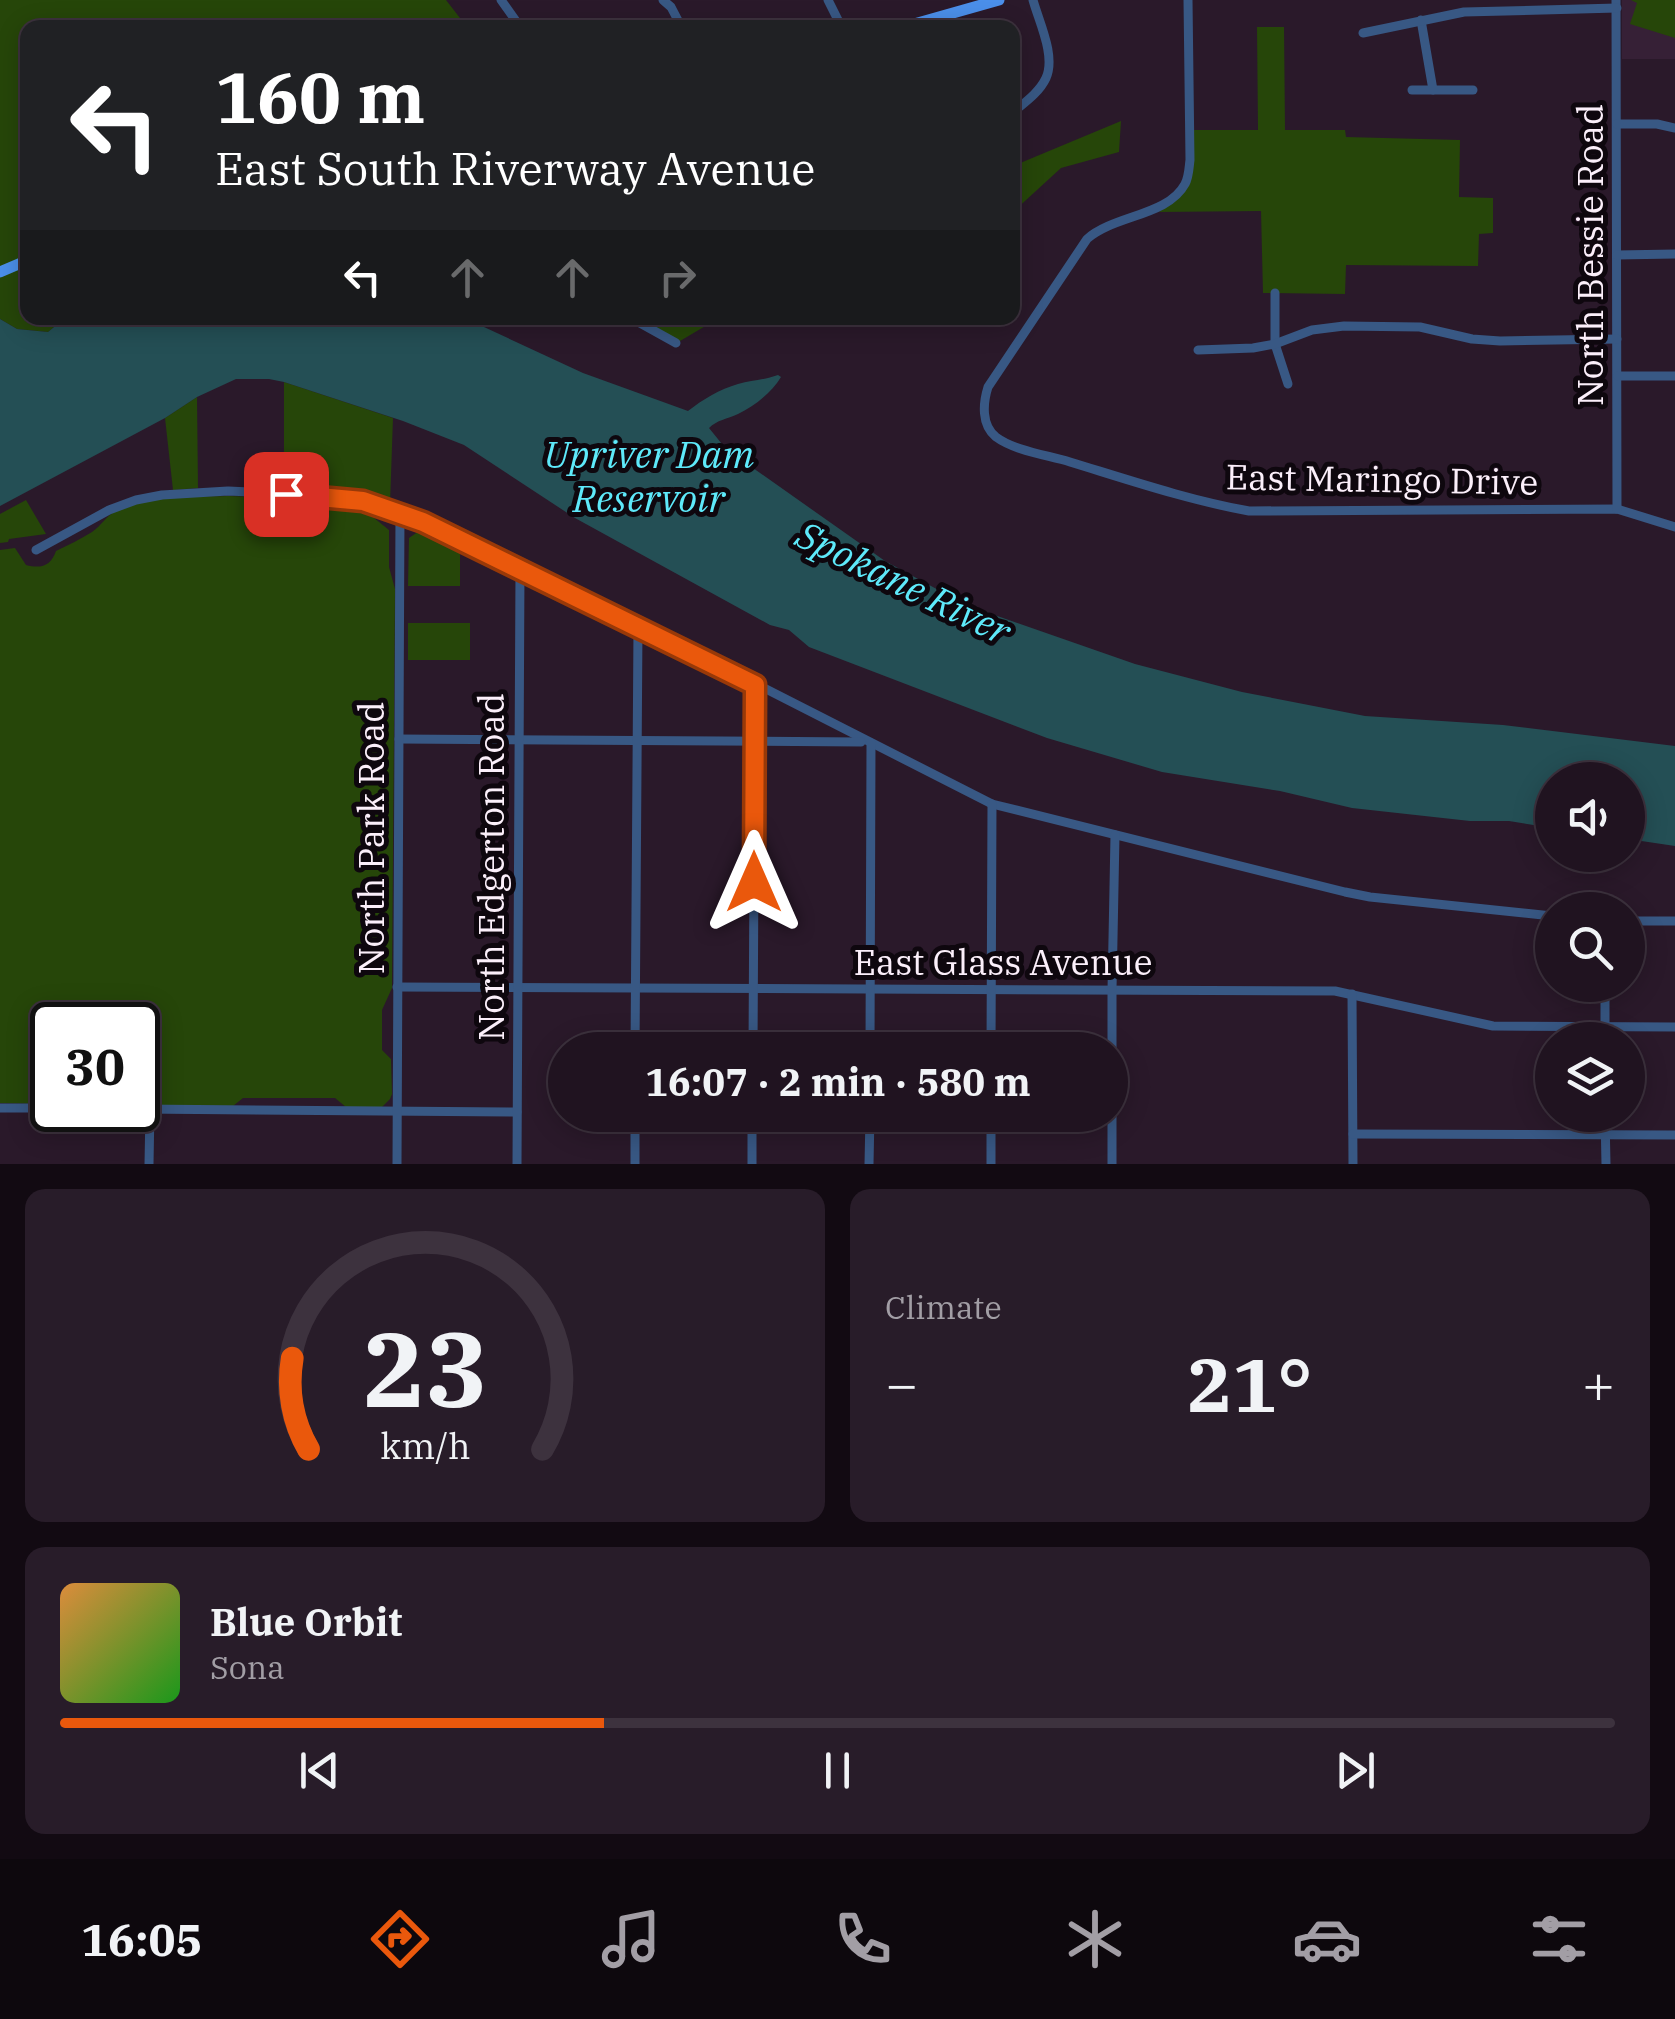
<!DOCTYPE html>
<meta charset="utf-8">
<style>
body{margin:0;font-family:"IBM Plex Serif",serif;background:#281c29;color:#f1f3f6;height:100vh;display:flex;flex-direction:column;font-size:38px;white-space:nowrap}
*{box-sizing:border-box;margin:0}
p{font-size:32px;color:#a29ea5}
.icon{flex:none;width:55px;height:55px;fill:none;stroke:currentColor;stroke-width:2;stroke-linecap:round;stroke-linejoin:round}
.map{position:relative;height:1164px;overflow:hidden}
.drawer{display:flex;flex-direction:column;gap:25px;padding:25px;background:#120a12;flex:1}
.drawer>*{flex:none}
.guide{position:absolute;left:20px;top:20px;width:1000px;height:305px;border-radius:20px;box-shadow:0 5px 25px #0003,0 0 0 2px #3d323e;background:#202124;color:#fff;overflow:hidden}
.buttons{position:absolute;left:1535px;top:762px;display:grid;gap:20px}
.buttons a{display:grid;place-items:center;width:110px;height:110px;border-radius:50%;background:#201320;box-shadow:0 5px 25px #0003,0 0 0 2px #3d323e;font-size:50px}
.speed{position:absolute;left:30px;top:1002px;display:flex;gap:20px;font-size:50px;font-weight:700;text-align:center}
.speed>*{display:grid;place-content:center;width:130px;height:130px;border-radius:50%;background:#201320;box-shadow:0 5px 25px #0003,0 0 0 2px #3d323e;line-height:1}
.speed .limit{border:5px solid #111;border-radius:15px;background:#fff;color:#111}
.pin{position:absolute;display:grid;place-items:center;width:85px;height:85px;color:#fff;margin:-42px;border-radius:20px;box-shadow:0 5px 15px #0006}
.me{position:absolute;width:110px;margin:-55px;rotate:0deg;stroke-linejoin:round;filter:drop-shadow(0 0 8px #0008)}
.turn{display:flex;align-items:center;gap:35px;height:210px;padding:0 30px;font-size:45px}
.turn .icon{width:130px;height:130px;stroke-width:2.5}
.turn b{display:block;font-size:70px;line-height:85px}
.lanes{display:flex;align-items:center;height:95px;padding:0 30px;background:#0003;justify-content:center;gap:50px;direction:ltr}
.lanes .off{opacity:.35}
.big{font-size:75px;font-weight:700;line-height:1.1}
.drawer .card{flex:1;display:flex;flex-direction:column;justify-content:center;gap:15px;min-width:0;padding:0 35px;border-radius:20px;background:#281c29}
.drawer .dial{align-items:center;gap:0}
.dial svg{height:260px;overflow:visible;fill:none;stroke:#3d323e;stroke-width:7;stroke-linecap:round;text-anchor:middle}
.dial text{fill:#f1f3f6;stroke:none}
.song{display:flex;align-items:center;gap:30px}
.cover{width:120px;height:120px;border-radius:15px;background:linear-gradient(135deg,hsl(30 70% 55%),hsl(120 70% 35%))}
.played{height:10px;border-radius:5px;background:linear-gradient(90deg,#ea580c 35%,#3d323e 35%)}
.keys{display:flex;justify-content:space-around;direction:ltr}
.heat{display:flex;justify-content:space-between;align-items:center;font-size:55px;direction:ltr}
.drawer .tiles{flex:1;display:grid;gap:25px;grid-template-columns:1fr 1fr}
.card:last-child{grid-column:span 2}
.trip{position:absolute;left:548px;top:1032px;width:580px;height:100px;border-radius:50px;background:#201320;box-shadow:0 5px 25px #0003,0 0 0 2px #3d323e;font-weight:700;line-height:100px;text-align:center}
.menu{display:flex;height:160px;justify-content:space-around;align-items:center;background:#0d080d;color:#a29ea5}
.menu .icon{width:70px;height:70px}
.menu .active{color:#ea580c}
.menu b{font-size:45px;color:#f1f3f6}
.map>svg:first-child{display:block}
.built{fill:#362036}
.green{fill:#264609}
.water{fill:#244f55}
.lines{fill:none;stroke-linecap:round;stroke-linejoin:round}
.minor{stroke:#385884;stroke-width:9}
.major{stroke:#4b8fea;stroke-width:11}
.route-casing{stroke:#983908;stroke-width:25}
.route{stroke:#ea580c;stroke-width:18}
.labels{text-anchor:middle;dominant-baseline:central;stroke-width:10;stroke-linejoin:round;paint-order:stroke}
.street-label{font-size:35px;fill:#fbeffa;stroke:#0e070e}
.water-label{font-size:38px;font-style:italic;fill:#5ee9fa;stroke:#0e070e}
</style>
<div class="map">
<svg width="1675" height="1164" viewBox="0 0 1675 1164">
<rect width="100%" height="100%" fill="#2a192a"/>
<rect class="built" x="1622" y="0" width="53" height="59"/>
<g class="green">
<polygon points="0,0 446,0 467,27 28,28 28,318 65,318 48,332 17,329 0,319"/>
<polygon points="1631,0 1675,0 1675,38 1630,24 1637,3"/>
<path d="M1257,27H1284L1285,130H1345L1346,137L1460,140L1459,197L1493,198V233L1479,234L1478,266L1346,265L1345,294L1263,293L1261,211L1159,212C1197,190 1194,171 1194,130H1258Z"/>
<polygon points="1121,121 1119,152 1061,168 1013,212 1013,166"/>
<polygon points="639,318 719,318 680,341"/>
<polygon points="284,382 393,418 390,504 361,496 284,489"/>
<polygon points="197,397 198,488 173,490 165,418"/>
<path d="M228,496L311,499L358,505L389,530V567L395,589L392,988L382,1010V1050L391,1059L392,1094L390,1099L382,1107H346L335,1098H243L233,1106L138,1105V1025H52V1104L0,1103V550L15,548L26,565C41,569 51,566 56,551C68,545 81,539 92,532C101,526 106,516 116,511C149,494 192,497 228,496Z"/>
<polygon points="26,500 46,534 9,539 8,542 0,543 0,514"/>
<polygon points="422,529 460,548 460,586 408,586 409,538"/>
<rect x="408" y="623" width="62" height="37"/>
</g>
<path class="water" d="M65,318H473L484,327L583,373L688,411C702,400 720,389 738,384C752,380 764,380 778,375L781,377C772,392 754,407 738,414C727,419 717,420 709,428L726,449L885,561L966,605L1135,664L1242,692L1365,716L1503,725L1675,746V846L1628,839V780H1552V828L1509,821H1470L1352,808L1280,791L1162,772L1047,738L809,647L789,630L770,625L575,518L464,445L403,421L284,382L269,379H236L197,397L165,418L0,506V319L17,329L48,332Z"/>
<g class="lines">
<g class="minor">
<polyline points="501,0 521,28"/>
<polyline points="663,0 671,7 682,28"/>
<polyline points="828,0 842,28"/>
<path d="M1188,0L1190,160C1189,167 1189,177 1185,184C1168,216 1114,215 1087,239L988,387C983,403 981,425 996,437C1015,451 1047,455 1070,462C1129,480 1188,500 1249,511L1617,509L1675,527"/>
<polyline points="1616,0 1617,509"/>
<polyline points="1421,20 1433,90"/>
<polyline points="1363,33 1464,12 1617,8"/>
<polyline points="1412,90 1473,90"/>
<path d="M1012,113C1024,103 1039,93 1046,78C1056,56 1039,22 1033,0"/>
<polyline points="1617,124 1657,124 1675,128"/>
<polyline points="1617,255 1675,254"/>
<polyline points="1275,293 1275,344 1288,384"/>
<polyline points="631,318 676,343"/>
<polyline points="1198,350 1253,348 1275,344 1312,330 1344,326 1420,327 1472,339 1500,341 1617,339"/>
<polyline points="1618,376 1675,376"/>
<polyline points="36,550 109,510 136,500 162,495 228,491 315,495 363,501 423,522 768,690 992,804 1345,892 1370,897 1552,916"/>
<polyline points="399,739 861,742"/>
<polyline points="1628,921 1675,921"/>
<polyline points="397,987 1335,991 1493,1026 1675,1027"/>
<polyline points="1352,994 1353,1164"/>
<polyline points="1605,1040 1605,985"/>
<polyline points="635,1050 638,628"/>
<polyline points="753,1050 755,685"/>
<polyline points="870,1050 871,743"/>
<polyline points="991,1050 992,804"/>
<polyline points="0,1108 52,1108"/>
<polyline points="138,1109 517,1112"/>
<polyline points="991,1115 991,1164"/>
<polyline points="1605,1115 1606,1164"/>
<polyline points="1353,1134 1675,1135"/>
<polyline points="149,1164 150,1109"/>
<polyline points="397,1164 400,513"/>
<polyline points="517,1164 520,570"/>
<polyline points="635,1164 635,1115"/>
<polyline points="752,1164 752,1115"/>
<polyline points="869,1164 870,1115"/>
<polyline points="1112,1164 1112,990 1115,835"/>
</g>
<g class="major">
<polyline points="900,28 999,0"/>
<polyline points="0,272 28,260"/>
</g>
</g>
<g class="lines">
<g class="route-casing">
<polyline id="route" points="286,494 363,501 423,522 755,685 754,882"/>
</g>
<use href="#route" class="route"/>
</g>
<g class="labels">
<g class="street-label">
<text transform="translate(1590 255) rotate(-90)">North Bessie Road</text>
<text transform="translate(1382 479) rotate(1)">East Maringo Drive</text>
<text transform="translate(371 838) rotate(-90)">North Park Road</text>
<text transform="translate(491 867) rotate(-90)">North Edgerton Road</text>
<text x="1003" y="962">East Glass Avenue</text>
</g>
<g class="water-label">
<text x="649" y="453">Upriver Dam<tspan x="649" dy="44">Reservoir</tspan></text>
<text transform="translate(904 582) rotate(26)">Spokane River</text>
</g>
</g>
</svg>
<div class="buttons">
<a><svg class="icon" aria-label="sound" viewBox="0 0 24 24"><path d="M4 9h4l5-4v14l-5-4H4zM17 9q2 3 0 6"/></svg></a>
<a><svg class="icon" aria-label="search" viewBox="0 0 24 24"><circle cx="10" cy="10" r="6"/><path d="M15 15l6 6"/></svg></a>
<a><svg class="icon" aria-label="layers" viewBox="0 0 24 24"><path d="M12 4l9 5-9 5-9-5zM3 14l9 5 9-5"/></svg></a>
</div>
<div class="speed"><div class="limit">30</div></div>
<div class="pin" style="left:286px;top:494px;background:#d93025"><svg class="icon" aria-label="arrive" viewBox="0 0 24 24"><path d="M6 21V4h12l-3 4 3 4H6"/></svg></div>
<svg class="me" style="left:754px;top:882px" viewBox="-20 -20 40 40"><path d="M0-17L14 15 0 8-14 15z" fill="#ea580c" stroke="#fff" stroke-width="4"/></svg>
<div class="trip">16:07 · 2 min · 580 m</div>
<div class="guide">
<div class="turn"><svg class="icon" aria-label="left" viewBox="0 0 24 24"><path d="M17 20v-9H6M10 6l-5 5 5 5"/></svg><div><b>160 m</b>East South Riverway Avenue</div></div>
<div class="lanes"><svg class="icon" aria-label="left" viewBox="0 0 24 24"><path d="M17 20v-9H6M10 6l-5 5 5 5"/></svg><svg class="icon off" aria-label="ahead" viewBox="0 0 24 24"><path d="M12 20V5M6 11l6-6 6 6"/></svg><svg class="icon off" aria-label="ahead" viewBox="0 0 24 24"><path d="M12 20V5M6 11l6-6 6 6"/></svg><svg class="icon off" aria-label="right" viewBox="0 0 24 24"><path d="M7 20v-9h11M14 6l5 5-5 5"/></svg></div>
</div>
</div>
<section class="drawer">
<div class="tiles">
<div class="card dial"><svg viewBox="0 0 100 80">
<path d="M14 69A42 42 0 1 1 86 69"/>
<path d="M14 69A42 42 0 0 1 9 41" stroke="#ea580c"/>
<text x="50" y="56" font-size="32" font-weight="700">23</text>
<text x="50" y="72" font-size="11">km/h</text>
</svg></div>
<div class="card"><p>Climate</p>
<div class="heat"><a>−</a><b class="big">21°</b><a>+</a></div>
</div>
<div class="card">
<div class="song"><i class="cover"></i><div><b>Blue Orbit</b><p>Sona</p></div></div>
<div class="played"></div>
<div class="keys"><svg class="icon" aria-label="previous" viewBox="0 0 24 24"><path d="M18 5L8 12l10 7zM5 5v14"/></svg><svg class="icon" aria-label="pause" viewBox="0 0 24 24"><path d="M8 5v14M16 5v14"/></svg><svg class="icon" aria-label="next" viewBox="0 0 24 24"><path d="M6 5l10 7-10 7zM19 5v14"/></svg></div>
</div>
</div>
</section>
<nav class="menu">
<b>16:05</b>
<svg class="icon active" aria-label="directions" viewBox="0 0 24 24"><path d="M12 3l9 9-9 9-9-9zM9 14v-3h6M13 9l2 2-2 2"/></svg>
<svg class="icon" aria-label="music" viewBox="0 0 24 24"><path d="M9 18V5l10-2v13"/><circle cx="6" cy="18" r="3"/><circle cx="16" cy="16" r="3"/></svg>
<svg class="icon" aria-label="phone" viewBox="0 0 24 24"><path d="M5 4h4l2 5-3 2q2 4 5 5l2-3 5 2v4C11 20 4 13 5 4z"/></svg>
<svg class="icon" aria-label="climate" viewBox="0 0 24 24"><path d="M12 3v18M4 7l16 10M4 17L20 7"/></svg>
<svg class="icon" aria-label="car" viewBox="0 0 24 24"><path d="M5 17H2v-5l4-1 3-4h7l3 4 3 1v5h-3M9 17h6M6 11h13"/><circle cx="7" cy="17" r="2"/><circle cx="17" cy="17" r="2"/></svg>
<svg class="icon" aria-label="filters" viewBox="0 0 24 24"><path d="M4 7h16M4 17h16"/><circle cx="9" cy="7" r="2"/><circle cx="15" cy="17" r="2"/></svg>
</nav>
